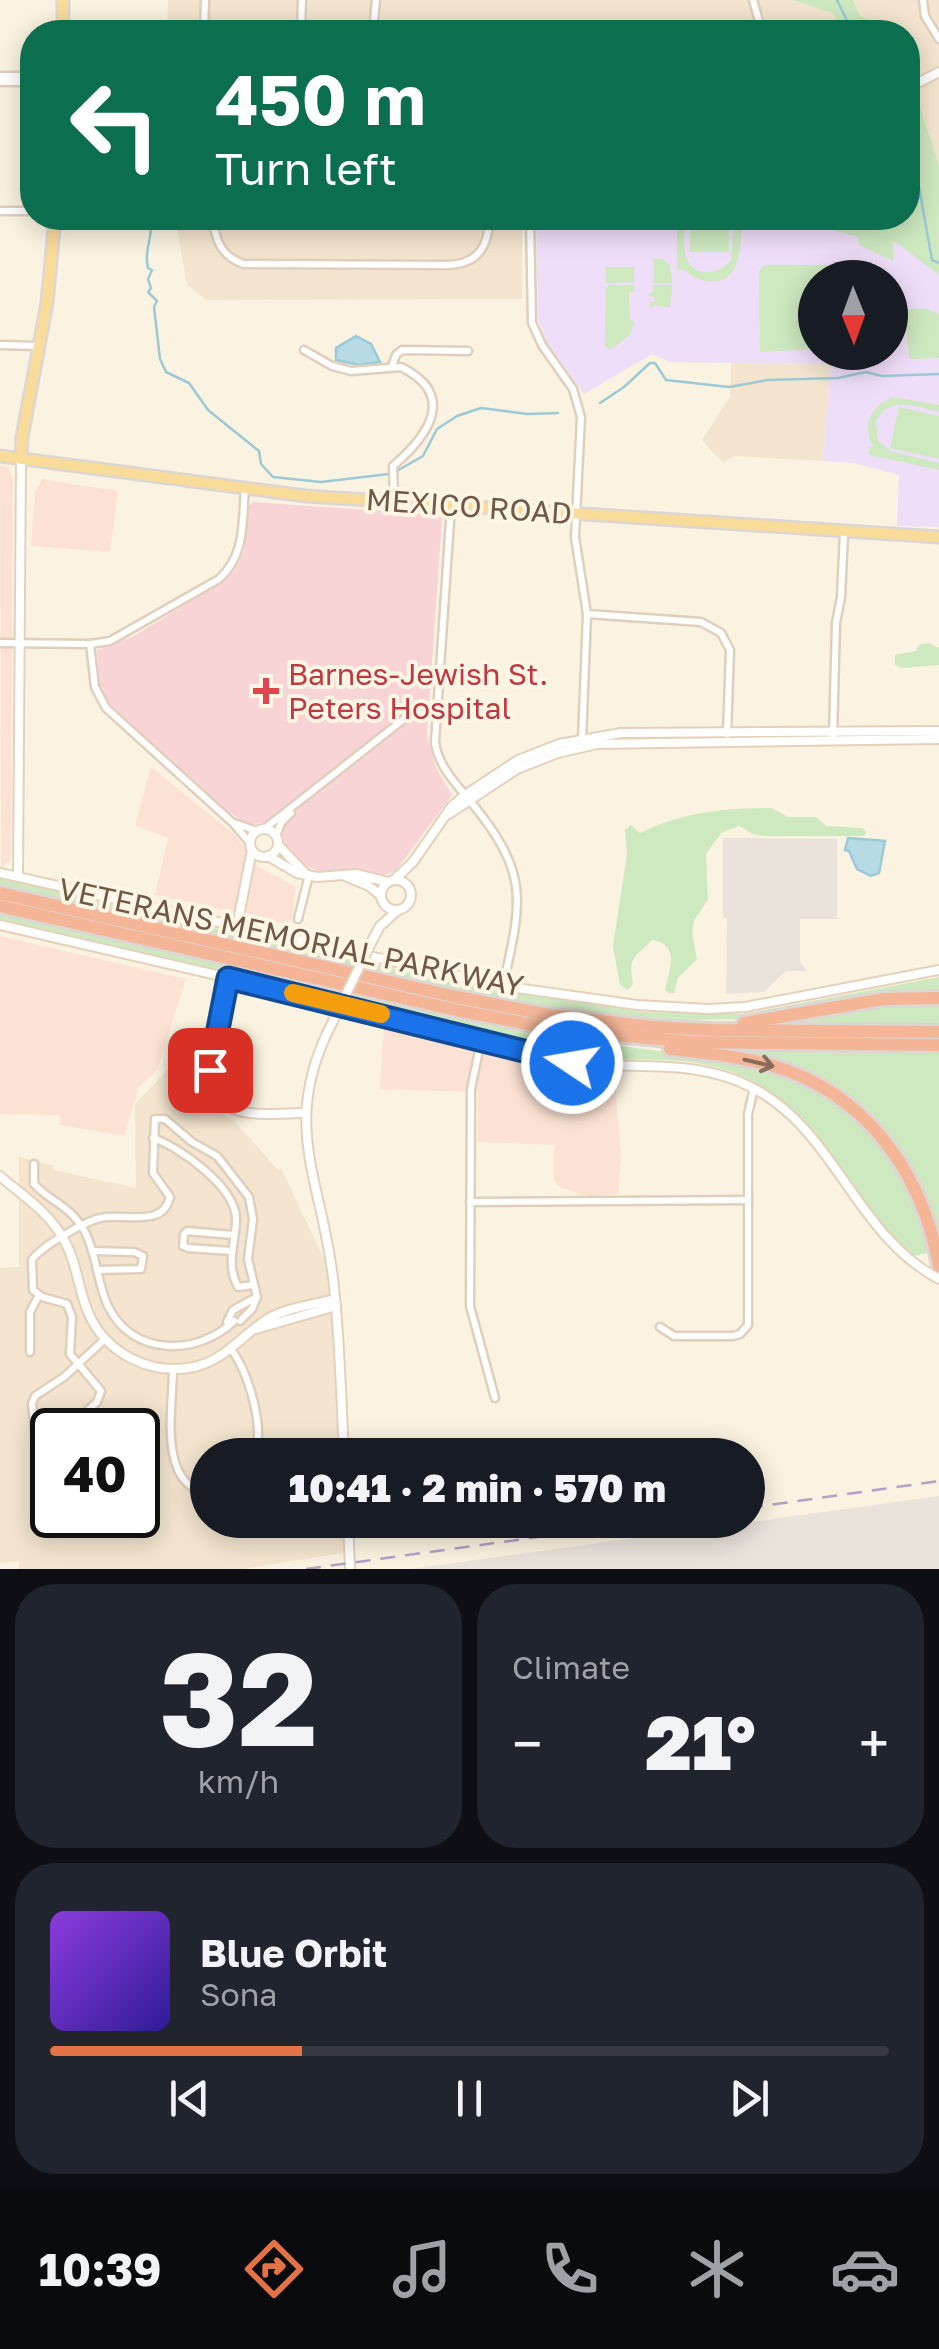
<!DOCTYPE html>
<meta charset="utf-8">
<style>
body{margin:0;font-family:"Golos Text",sans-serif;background:#20242c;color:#f1f3f6;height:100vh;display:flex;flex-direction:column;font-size:38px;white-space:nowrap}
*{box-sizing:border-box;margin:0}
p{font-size:32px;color:#9ea1a6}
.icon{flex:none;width:55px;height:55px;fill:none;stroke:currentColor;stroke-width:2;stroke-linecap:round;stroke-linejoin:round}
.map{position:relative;height:1569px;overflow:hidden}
.panel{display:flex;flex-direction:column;gap:15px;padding:15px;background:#0d0f14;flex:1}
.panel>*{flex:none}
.guide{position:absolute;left:20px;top:20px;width:900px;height:210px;border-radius:40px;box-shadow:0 5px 25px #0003;background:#0b6e4f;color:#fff;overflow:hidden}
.needle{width:65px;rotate:179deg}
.controls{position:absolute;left:798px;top:260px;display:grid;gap:20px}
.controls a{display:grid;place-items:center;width:110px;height:110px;border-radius:50%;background:#171b24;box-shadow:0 5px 25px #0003;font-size:50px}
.speed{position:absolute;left:30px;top:1408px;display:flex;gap:20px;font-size:50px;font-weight:700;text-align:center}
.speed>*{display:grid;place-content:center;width:130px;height:130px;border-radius:50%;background:#171b24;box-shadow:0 5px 25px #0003;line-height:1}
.speed .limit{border:5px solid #111;border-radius:15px;background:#fff;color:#111}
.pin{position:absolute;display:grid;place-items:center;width:85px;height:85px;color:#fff;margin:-42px;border-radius:20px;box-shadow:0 5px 15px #0006}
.me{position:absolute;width:110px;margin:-55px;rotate:282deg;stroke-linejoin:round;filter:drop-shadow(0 0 8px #0008)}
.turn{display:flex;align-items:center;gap:35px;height:210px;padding:0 30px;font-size:45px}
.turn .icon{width:130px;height:130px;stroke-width:2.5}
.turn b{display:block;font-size:70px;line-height:85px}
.big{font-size:75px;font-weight:800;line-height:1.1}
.panel .tile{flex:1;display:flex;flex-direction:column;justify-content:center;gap:15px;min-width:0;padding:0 35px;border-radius:40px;background:#20242c}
.panel .dial{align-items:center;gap:0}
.dial b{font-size:130px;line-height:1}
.song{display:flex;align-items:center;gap:30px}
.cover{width:120px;height:120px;border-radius:15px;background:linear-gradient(135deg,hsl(270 70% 55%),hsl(250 70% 35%))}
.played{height:10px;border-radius:5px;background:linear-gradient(90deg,#e37347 30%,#363941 30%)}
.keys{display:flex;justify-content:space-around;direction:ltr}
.heat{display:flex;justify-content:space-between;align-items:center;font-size:55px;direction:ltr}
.panel .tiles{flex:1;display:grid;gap:15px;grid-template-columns:1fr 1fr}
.tile:last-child{grid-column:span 2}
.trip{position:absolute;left:190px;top:1438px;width:575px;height:100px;border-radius:50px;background:#171b24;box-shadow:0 5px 25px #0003;font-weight:800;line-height:100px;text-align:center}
.dock{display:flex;height:160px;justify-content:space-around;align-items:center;background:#090b0e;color:#9ea1a6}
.dock .icon{width:70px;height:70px}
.dock .selected{color:#e37347}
.dock b{font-size:45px;color:#f1f3f6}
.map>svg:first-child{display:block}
.residential{fill:#f3e5cf;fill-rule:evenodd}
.commercial{fill:#fce2d4}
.industrial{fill:#eae3dc}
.education{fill:#efdef7;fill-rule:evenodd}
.medical{fill:#f9d4d6}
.green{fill:#cee8c0}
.water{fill:#b6dbe4;stroke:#9cc9d5;stroke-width:2.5}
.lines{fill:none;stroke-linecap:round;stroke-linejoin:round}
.stream{stroke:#9cc9d5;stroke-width:2.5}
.street-casing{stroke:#dfcfbd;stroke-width:11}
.secondary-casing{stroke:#e4d1bb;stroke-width:12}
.primary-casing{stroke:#ddd7d3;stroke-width:15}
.highway-casing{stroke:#ddd7d3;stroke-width:18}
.street{stroke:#fff;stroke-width:6}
.secondary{stroke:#fff;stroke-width:8}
.primary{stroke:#f9db9a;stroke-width:10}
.highway{stroke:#f5b698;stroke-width:12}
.rail{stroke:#b5a0c4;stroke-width:2.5;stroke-dasharray:15 10;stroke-linecap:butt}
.secondary-bridge-casing{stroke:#e4d1bb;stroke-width:12;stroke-linecap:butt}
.secondary-bridge{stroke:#fff;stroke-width:8}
.oneway{stroke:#8b6c58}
.route-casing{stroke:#114b97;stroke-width:25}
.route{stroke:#1a73e8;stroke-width:18}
.slow{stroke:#f59e0b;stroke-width:18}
.health-dot{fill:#e0444e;stroke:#fff6e6;stroke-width:4}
.labels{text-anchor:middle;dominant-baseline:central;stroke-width:8;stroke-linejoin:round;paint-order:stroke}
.street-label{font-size:30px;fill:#715948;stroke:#fff6e6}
.health-label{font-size:30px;fill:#be3a42;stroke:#fff6e6;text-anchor:start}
</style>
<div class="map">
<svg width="939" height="1569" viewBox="0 0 939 1569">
<rect width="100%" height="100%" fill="#fbf3e1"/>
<g class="residential">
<polygon points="168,0 792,0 833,13 842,32 167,32"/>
<polygon points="853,0 939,0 939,165 912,80 919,70 908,48 908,32 899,32 888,22 866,20 860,16"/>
<polygon points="175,218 522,218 522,299 206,300 187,285"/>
<polygon points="731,363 830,364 823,461 734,456 723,463 702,440 730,397"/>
<path d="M179,1058L182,1075L198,1097L237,1124L279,1171L280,1166L324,1259L334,1324L340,1455H208V1520H346L349,1552L243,1569H19V1561L0,1563V1268L19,1267V1157L53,1165V1170L136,1188L135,1104ZM52,1430H138V1515H52Z"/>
</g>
<g class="commercial">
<polygon points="0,465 8,467 13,477 11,860 1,868"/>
<polygon points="42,479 118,491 110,552 31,546 35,492"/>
<polygon points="151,767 235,835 259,867 296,887 291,921 286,924 155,895 168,838 135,825"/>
<polygon points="0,936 186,979 157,1070 139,1087 124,1136 60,1125 60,1115 0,1114"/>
<polygon points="384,1025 615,1081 621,1156 618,1194 588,1196 561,1188 554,1180 554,1145 478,1142 478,1092 380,1089"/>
</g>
<g class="industrial">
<polygon points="723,838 837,839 837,919 800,919 800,962 807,971 786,971 764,992 726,994 727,919 723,918"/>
<polygon points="939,1496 939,1569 410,1569"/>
</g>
<path class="education" d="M536,218H890L893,240L939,275V527L897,526L899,475L854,463L823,461L830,364L669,362L652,354L584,394L546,341L538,320ZM815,278H890V352H815Z"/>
<polygon class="medical" points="253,502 438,515 442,519 427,735 436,768 452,795 395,872 373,877 348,870 318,871 305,865 287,851 282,832 265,823 246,824 209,797 117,714 100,689 97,650 134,636 222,582 235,570 244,551 249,506"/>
<g class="green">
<polygon points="792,0 853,0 860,16 874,22 888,22 899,32 842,32 833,13"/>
<polygon points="908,48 919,71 912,81 939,165 939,275 894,241 893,261 859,245 858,237 828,229 814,218 908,218"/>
<path d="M677,218H685C685,229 683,242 685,253C690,278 718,277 731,260L734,218H741C742,243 742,294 699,279C690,276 688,270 677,269Z"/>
<rect x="690" y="218" width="39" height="34"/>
<polygon points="654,258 663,259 670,265 672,283 654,283"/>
<polygon points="764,265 846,265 846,277 815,278 815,349 760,352 759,271"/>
<polygon points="606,267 634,267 634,282 606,283"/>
<polygon points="609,285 634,285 634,292 629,292 630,320 634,321 630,335 610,350 605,346 606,288"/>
<polygon points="653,285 672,285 670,308 654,305 652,309 649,302 655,302 654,297 649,296 649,293 653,292"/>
<polygon points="925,308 939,314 939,358 909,359 905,310"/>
<path d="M893,397L939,405V412C916,407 890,395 876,421L878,441L890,451L939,463V470L869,455L870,447H873C862,425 870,406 893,397Z"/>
<polygon points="899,407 939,416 939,459 890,448"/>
<polygon points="928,643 939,648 939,665 902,668 895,665 895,655 916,651 919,645"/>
<path d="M772,808L788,817H816L826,826L861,828L867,832L863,836H764L753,834L739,826L721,833L706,854L708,900L694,920L692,932L697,959L678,978L674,993H669L665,990C669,971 681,944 652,940C634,959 628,955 633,984L628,990L620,985L613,946L627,854L625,830L631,825L640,833C683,812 725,808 772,808Z"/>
<polygon points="0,879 466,985 642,1012 743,1014 939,977 939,994 744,1019 684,1020 607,1014 526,1005 459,991 0,885"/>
<path d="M0,913L526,1033L725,1060L795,1078L848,1108L899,1163L933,1252L913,1256C839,1195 819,1094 716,1067C664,1053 608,1065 554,1055L289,987L0,921Z"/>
<polygon points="883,1002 939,1002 939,1025 771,1025"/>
<polygon points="712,1051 939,1052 939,1248 922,1191 838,1093"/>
</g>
<g class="water">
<polygon points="356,336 371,344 380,362 359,365 336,360 336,348"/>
<polygon points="848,838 885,841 879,873 871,876 857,869 849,851 845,850"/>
</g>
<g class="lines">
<g class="stream">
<polyline points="837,0 848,23 859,32"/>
<polyline points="908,165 916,170 932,260 939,263"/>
<path d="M149,218C155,236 143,249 148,268L152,270L148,279L151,288L148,292L157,301L154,307L160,359L166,372L189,383L208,410L259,451L261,464L273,477L321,482L389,474"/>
<polyline points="600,403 624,387 650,363 655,363 666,380 729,387 768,380 838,378 866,372 882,376 939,374"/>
<polyline points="395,472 423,456 437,429 457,416 481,408 527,414 558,413"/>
</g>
<g class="street-casing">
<g id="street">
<polyline points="753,0 762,32"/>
<polyline points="923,0 925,16 939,39"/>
<polyline points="204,32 205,0"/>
<polyline points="301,32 302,0"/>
<polyline points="373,32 376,0"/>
<polyline points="0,76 32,76"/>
<polyline points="0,82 32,82"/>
<polyline points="0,211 32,211"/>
<path d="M212,218C216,240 220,255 243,264L448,265C478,264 489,246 489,218"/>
<polyline points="530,218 532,323 542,345 573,389 581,417 575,537 587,614 582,740"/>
<polyline points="0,345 38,346"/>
<path d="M304,350L332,366L351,371L401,367C458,395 428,436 393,466L394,501"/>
<polyline points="392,366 396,355 402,350 468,351"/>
<path d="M451,506L435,742C438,766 456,784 471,802C530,874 522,900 503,986"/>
<polyline points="587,614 701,622 721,633 730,650 727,734"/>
<path d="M0,643L90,644L110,641L219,579C246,555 242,522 245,489"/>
<polyline points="90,644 95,687 106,708 233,823 250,843"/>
<polyline points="833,736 836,623 841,597 844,533"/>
<polyline points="234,823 257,831"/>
<polyline points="264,829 409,715 436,712"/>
<polyline points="276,836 281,823 291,813"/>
<polyline points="298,919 309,875"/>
<polyline points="481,1041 471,1089 470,1306 495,1398"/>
<path d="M153,1138C180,1147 235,1187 236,1218C236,1243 225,1263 238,1287L254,1285"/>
<path d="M34,1164V1184C53,1204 69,1204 85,1232C97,1255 97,1283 108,1306C132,1357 198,1356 234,1321"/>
<polyline points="470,1202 748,1200"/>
<polyline points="92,1251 134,1252 143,1256 141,1269 97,1270"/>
<polyline points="231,1251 188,1248 183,1246 184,1234 187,1231 233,1235"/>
<polyline points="227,1322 233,1310 257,1297"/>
<polyline points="660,1327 674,1336 733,1336 740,1334 748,1325 748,1114 754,1088"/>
<path d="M231,1349C248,1372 266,1429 254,1455"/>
<polyline points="30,1352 30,1312 39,1295"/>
<path d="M173,1369C173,1407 157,1485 208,1493"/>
<path d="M66,1430L97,1402L101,1391L70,1354L72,1317L67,1304L42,1297L33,1290L32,1260C40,1247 84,1222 100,1218C123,1212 163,1229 170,1197L153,1173L155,1119H165L192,1142L217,1156L249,1197L253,1219L248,1259L257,1297L252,1309L240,1321"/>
<polyline points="52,1436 42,1437 35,1430 32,1404 35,1396 64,1377 105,1339"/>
</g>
</g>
<g class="secondary-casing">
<g id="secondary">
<polyline points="908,88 939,72"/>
<polyline points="449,814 517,769 558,753 597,744 939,739"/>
<circle cx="264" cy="843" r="14"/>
<polyline points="278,845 305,873"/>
<polyline points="268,856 297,873 317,877 356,874 388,882"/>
<polyline points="0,873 503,986 637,1005 709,1009 745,1007 939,970"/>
<polyline points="18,876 21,459"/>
<polyline points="345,876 369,886 380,895"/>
<circle cx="396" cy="895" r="15"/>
<polyline points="394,880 413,862 452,806 465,795 518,760 559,744 621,733 939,731"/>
<path d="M0,925C123,954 246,981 368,1010C430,1025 489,1047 551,1059C618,1074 688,1054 751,1087C835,1129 855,1235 939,1279"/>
<polyline points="237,926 252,850"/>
<polyline points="373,939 380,926 397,911"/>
<path d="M227,978C221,1011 191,1094 233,1109C254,1117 283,1113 305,1113"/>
<path d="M332,1023C280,1124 321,1177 333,1278C340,1336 341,1396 344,1455"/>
<path d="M0,1176C23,1196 49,1212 64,1240C77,1262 78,1289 88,1312C105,1353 150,1376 194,1367C224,1360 240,1338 263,1322C282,1308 313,1305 335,1299"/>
<polyline points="256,1329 336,1306"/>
<polyline points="348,1520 350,1569"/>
</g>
</g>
<g class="primary-casing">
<g id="primary">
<polyline points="63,0 63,32"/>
<polyline points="0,456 306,496 939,537"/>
<polyline points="21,459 22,437 47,303 55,218"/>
</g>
</g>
<g class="highway-casing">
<g id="highway">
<polyline points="0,893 452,996 549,1015 655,1027 713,1030 939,1032"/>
<polyline points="0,906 460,1011 555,1029 689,1042 939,1045"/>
<polyline points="744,1023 884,999 939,998"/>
<path d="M670,1049C703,1053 738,1056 770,1065C865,1092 922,1171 939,1266"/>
</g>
</g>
<use href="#street" class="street"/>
<use href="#secondary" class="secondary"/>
<use href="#primary" class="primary"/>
<use href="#highway" class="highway"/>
<g class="rail">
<polyline points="748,1508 939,1481"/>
<polyline points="306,1569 662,1520"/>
</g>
<g class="secondary-bridge-casing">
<polyline id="secondary-bridge" points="332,1023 373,939"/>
</g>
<use href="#secondary-bridge" class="secondary-bridge"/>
</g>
<defs><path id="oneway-shaft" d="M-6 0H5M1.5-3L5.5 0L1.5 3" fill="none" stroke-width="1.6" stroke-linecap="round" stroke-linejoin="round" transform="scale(2.5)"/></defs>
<use class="oneway" href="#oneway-shaft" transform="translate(759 1063) rotate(13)"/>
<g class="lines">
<g class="route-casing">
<polyline id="route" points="210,1070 228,978 572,1063"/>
</g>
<use href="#route" class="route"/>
<polyline class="slow" points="293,993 381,1014"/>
</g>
<path class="health-dot" d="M261 676h10v10h10v10h-10v10h-10v-10h-10v-10h10z"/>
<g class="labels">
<g class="street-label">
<text transform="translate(469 506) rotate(4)">MEXICO ROAD</text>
<text transform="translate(291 937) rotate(12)">VETERANS MEMORIAL PARKWAY</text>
</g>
<g class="health-label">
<text x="288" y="674">Barnes-Jewish St.<tspan x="288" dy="34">Peters Hospital</tspan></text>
</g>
</g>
</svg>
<div class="controls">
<a><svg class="needle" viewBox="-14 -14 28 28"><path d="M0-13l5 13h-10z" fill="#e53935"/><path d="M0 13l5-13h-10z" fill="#9ea1a6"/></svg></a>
</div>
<div class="speed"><div class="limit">40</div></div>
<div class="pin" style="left:210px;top:1070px;background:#d93025"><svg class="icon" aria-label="arrive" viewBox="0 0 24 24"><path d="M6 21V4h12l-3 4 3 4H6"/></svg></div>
<svg class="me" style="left:572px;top:1063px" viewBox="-20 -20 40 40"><circle r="17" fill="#1a73e8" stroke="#fff" stroke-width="3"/><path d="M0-11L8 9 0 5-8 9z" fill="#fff"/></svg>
<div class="trip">10:41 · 2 min · 570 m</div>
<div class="guide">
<div class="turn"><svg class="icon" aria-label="left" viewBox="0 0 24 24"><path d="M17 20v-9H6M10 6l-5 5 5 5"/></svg><div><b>450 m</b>Turn left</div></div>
</div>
</div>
<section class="panel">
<div class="tiles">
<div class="tile dial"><b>32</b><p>km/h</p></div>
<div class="tile"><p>Climate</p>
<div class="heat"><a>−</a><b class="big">21°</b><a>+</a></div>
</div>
<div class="tile">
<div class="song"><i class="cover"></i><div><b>Blue Orbit</b><p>Sona</p></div></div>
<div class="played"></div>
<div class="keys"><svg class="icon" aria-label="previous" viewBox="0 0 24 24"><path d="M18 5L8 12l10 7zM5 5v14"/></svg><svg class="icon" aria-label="pause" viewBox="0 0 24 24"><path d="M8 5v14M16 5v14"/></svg><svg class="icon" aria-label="next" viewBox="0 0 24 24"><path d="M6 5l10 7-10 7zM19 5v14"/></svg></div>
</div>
</div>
</section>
<nav class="dock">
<b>10:39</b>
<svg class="icon selected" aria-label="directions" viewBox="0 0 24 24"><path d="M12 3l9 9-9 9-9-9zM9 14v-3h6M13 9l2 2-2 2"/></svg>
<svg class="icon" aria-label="music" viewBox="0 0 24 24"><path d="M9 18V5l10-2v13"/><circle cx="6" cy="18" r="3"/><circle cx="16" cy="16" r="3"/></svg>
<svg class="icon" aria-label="phone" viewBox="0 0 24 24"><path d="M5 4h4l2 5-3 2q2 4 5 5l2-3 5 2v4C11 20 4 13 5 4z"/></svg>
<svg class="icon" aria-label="climate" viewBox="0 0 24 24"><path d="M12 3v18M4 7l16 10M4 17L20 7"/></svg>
<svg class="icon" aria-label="car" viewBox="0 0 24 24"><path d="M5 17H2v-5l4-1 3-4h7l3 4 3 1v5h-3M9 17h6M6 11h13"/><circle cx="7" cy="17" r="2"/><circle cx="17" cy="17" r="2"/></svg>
</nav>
